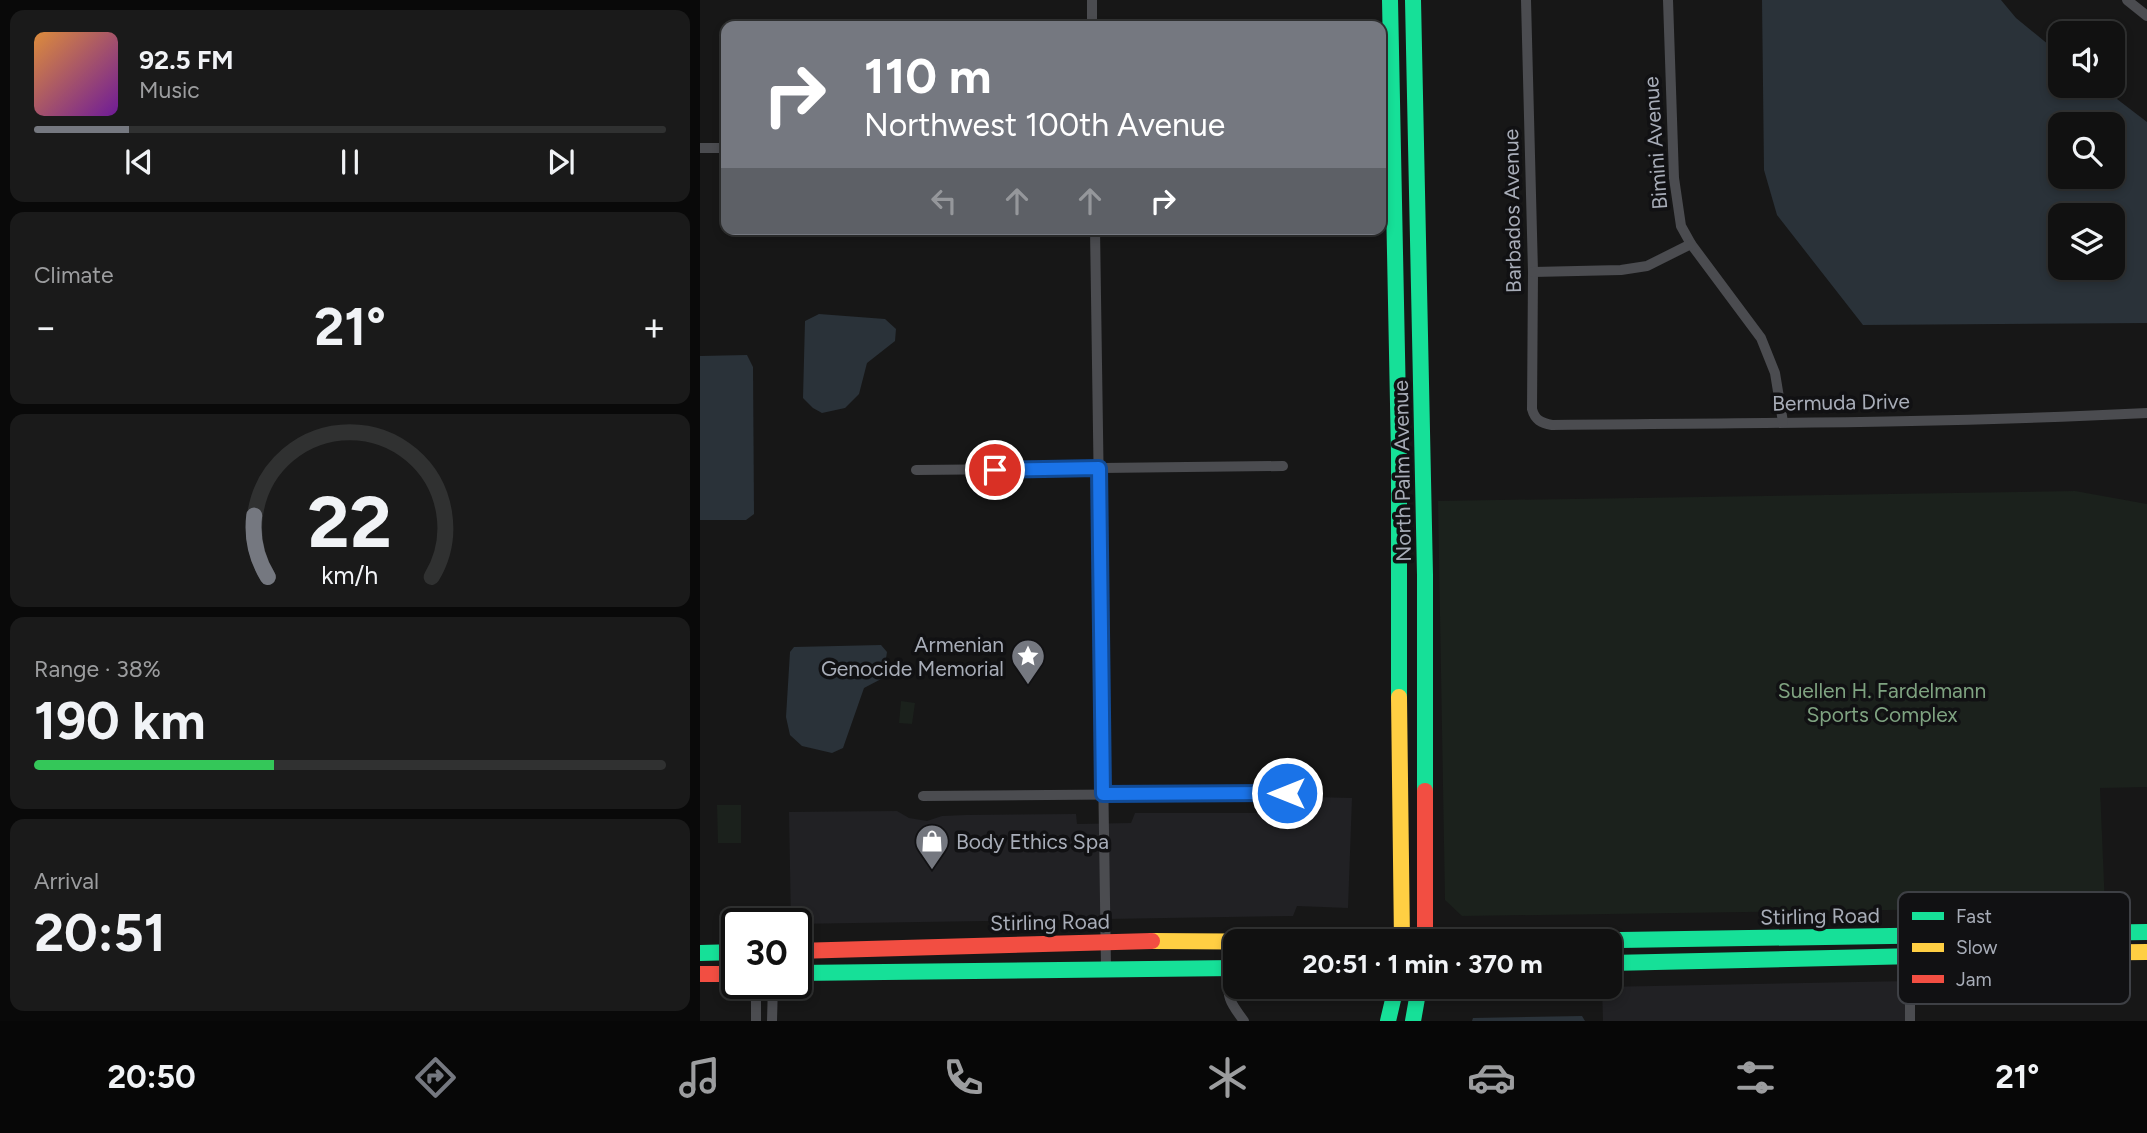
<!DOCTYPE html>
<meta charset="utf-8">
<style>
body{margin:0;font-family:Figtree,sans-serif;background:#1a1a1a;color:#f1f3f6;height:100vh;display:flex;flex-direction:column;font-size:26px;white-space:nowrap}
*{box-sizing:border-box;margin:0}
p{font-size:23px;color:#9c9d9f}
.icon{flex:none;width:38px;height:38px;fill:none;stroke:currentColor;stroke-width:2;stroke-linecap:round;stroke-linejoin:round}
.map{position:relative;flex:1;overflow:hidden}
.panel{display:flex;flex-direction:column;gap:10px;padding:10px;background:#090909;width:700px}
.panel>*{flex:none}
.hud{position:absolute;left:21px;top:21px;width:665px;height:214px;border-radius:14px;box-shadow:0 4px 10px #0003,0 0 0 2px #303131;background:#757880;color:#fff;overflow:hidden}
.fabs{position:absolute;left:1348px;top:21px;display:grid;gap:14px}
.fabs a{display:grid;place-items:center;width:77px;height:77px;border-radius:14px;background:#111;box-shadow:0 4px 10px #0003,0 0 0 2px #303131;font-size:35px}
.speed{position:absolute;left:21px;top:908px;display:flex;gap:14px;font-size:35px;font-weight:700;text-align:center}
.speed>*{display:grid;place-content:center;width:91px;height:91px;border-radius:50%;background:#111;box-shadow:0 4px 10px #0003,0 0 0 2px #303131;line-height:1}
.speed .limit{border:4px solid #111;border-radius:10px;background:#fff;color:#111}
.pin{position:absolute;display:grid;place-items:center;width:60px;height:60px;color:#fff;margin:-30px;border:4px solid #fff;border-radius:50%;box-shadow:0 2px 7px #0007}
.me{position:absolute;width:77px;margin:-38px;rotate:270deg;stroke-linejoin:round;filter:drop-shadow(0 0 5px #0008)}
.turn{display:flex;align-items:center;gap:24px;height:147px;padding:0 28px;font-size:32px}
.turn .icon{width:91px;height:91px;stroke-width:2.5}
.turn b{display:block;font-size:49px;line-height:60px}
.lanes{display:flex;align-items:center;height:66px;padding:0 28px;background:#0003;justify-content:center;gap:35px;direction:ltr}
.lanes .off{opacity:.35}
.big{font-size:52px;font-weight:700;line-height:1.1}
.panel .widget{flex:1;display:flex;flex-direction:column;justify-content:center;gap:10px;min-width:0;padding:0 24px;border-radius:14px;background:#1a1a1a}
.panel .dial{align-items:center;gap:0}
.dial svg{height:182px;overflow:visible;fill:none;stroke:#303131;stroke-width:7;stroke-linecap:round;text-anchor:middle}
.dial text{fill:#f1f3f6;stroke:none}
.song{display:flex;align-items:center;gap:21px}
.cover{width:84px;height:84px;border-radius:10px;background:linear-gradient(135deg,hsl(30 70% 55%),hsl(280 70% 35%))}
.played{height:7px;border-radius:4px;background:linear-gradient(90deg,#757880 15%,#303131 15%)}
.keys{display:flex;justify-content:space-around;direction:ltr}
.heat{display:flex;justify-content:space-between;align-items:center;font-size:38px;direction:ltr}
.charge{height:10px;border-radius:5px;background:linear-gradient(90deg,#34c759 38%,#303131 0)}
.trip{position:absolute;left:523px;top:929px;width:399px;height:70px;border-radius:14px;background:#111;box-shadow:0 4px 10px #0003,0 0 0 2px #303131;font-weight:700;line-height:70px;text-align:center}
.dock{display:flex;height:112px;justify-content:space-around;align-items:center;background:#070707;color:#9c9d9f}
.dock .icon{width:49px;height:49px}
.dock .on{color:#757880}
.dock b{font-size:32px;color:#f1f3f6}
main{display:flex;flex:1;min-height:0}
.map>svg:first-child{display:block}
.built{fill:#212124}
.green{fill:#1b211c}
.water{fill:#2a3239;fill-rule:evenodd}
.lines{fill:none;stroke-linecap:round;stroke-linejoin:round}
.street{stroke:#4b4c50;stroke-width:10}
.fast{stroke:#16e098;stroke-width:16}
.slow{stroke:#ffcf43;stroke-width:16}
.jam{stroke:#f24e42;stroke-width:16}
.route-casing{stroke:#114b97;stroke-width:18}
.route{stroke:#1a73e8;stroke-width:12}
.labels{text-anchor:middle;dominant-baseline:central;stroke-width:7;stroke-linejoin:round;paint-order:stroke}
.street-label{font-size:21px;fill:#a8adb8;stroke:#111113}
.poi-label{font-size:21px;fill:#a8adb8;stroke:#111113;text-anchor:end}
.park-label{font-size:21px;fill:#7fa381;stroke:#111113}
.key{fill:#111113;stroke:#3e4045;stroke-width:2}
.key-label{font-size:19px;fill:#a8adb8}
</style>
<main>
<section class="panel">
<div class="widget">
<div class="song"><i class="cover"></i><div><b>92.5 FM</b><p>Music</p></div></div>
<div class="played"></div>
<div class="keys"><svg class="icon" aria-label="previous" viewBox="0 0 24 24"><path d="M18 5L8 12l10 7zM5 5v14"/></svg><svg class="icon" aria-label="pause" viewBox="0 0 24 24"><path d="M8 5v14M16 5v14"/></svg><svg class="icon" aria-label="next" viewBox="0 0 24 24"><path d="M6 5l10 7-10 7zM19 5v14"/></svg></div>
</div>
<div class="widget"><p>Climate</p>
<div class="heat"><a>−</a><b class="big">21°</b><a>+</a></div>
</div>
<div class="widget dial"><svg viewBox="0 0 100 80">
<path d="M14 69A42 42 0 1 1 86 69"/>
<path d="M14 69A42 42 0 0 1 8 42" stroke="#757880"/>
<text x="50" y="56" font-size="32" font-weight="700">22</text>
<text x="50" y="72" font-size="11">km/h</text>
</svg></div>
<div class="widget"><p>Range · 38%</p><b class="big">190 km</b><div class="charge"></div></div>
<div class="widget"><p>Arrival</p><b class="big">20:51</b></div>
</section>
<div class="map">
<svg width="1447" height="1021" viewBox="0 0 1447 1021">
<rect width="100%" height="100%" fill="#171717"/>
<g class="built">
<polygon points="612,797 652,798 648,908 597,906 593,916 91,924 89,812 197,811 209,818 227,821 242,816 266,815 376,814 377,824 431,823 435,813 571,813 592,820 611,809"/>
<polygon points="1210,981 1210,1021 903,1021 902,987"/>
</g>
<g class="green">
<polygon points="1375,491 1447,504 1447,787 1400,788 1405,907 762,916 745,900 738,501"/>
<polygon points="201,701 215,703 212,724 199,723"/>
<polygon points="17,805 41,805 41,843 18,843"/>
</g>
<g class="water">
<path d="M1062,0H1301L1316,18L1360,54V86H1400L1447,122V323L1163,325L1077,215L1064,170ZM1360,124H1412V177H1360ZM1360,215H1412V268H1360Z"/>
<polygon points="119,314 185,319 196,329 195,341 167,363 159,394 145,408 122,413 113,408 103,398 105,321"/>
<polygon points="47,355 53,367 54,514 46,520 0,520 0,356"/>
<polygon points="181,645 187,652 183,678 164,688 143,748 132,753 102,746 90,735 86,717 90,652 94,647"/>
<polygon points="882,1016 885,1021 772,1021 773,1018"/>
</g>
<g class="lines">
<g class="street">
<polyline points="392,0 392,26"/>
<path d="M826,0L833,272L832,409C835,420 841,423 852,425C1050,423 1249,423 1447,413"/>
<polyline points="968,0 974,178 981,226 991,244 1061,338 1075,373 1083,422"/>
<polyline points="1427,0 1447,16"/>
<polyline points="0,148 26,148"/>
<polyline points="395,229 406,968"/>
<polyline points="833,272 921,270 947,266 991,244"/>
<polyline points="216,470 583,466"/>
<polyline points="223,796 588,793"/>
<polyline points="1210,955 1210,1021"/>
<path d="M527,968C528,997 527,999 544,1021"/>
<polyline points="56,984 56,1021"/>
<polyline points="72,1021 73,984"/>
</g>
<g class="fast">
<polyline points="690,0 699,454 699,697"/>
<polyline points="713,0 725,575 725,791"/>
<polyline points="794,942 1447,932"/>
<polyline points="0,953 37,952"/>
<polyline points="910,963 1349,953"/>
<polyline points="96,973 536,968"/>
<polyline points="688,1021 696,987"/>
<polyline points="713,1021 719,987"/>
</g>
<g class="slow">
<polyline points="699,697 702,942"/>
<polyline points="452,941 605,942"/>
<polyline points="1349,953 1447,952"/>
</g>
<g class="jam">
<polyline points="725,791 725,942"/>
<polyline points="96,951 452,941"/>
<polyline points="0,974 37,974"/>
</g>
</g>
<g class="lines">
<g class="route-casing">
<polyline id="route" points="295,470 399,468 403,794 587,793"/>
</g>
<use href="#route" class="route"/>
</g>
<defs>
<g id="sight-pin" transform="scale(1.75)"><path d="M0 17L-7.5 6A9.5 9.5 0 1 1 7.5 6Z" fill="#757880" stroke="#111113"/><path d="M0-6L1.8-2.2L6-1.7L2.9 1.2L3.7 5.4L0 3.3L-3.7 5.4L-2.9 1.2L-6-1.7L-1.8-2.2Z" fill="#fff"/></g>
<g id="shop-pin" transform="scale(1.75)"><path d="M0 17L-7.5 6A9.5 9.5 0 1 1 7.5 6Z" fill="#757880" stroke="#111113"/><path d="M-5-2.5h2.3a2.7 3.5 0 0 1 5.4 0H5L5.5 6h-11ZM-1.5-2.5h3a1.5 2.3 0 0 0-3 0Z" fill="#fff"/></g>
</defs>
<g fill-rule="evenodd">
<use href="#sight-pin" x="328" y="656"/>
<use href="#shop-pin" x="232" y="841"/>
</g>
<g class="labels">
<g class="street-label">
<text transform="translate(955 143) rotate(-94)">Bimini Avenue</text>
<text transform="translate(812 211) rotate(-91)">Barbados Avenue</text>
<text transform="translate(1141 402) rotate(-1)">Bermuda Drive</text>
<text transform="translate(702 471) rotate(-91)">North Palm Avenue</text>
<text transform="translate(1120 916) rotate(-1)">Stirling Road</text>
<text transform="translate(350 922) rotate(-1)">Stirling Road</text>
</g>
<g class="poi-label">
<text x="304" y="644">Armenian<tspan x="304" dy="24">Genocide Memorial</tspan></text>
<text x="256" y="841" text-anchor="start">Body Ethics Spa</text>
</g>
<g class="park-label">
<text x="1182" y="690">Suellen H. Fardelmann<tspan x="1182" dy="24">Sports Complex</tspan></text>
</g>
</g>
<rect x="1198" y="892" width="232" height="112" rx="10" class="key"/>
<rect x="1212" y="912" width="32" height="8" fill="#16e098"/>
<rect x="1212" y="943" width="32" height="9" fill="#ffcf43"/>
<rect x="1212" y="975" width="32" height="8" fill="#f24e42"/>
<g class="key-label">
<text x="1256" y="923">Fast</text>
<text x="1256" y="954">Slow</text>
<text x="1256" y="986">Jam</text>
</g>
</svg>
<div class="fabs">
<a><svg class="icon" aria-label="sound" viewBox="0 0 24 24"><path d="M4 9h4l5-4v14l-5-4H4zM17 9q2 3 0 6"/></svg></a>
<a><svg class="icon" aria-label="search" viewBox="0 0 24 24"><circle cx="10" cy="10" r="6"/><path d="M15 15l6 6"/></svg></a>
<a><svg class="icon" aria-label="layers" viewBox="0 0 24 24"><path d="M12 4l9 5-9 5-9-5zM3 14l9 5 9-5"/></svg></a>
</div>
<div class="speed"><div class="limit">30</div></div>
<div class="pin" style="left:295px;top:470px;background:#d93025"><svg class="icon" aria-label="arrive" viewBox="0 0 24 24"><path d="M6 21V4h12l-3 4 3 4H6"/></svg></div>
<svg class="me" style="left:587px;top:793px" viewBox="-20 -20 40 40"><circle r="17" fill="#1a73e8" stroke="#fff" stroke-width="3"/><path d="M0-11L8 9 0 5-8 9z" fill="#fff"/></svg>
<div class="trip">20:51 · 1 min · 370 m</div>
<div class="hud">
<div class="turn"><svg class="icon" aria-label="right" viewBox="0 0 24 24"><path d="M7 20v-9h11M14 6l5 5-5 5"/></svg><div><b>110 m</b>Northwest 100th Avenue</div></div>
<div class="lanes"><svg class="icon off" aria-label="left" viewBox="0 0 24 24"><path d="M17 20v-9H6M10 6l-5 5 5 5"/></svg><svg class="icon off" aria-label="ahead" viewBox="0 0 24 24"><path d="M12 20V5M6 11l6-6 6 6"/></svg><svg class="icon off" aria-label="ahead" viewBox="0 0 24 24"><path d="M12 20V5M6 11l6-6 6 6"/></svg><svg class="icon" aria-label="right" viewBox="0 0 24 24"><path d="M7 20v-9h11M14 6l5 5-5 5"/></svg></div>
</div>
</div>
</main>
<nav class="dock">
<b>20:50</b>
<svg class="icon on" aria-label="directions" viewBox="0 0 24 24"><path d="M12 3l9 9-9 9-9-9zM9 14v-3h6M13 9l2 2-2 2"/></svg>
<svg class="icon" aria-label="music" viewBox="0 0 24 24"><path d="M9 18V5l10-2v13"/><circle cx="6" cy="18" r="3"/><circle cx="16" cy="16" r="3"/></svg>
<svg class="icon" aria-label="phone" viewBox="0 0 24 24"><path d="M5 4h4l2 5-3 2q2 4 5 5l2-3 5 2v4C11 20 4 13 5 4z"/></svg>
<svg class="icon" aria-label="climate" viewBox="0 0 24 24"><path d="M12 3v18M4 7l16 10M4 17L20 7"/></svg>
<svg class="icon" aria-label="car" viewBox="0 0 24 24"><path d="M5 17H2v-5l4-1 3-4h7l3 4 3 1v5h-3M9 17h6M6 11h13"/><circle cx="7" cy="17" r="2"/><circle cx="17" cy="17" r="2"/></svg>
<svg class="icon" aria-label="filters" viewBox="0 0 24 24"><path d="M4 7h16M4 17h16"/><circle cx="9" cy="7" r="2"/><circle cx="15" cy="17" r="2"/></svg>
<b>21°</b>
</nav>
